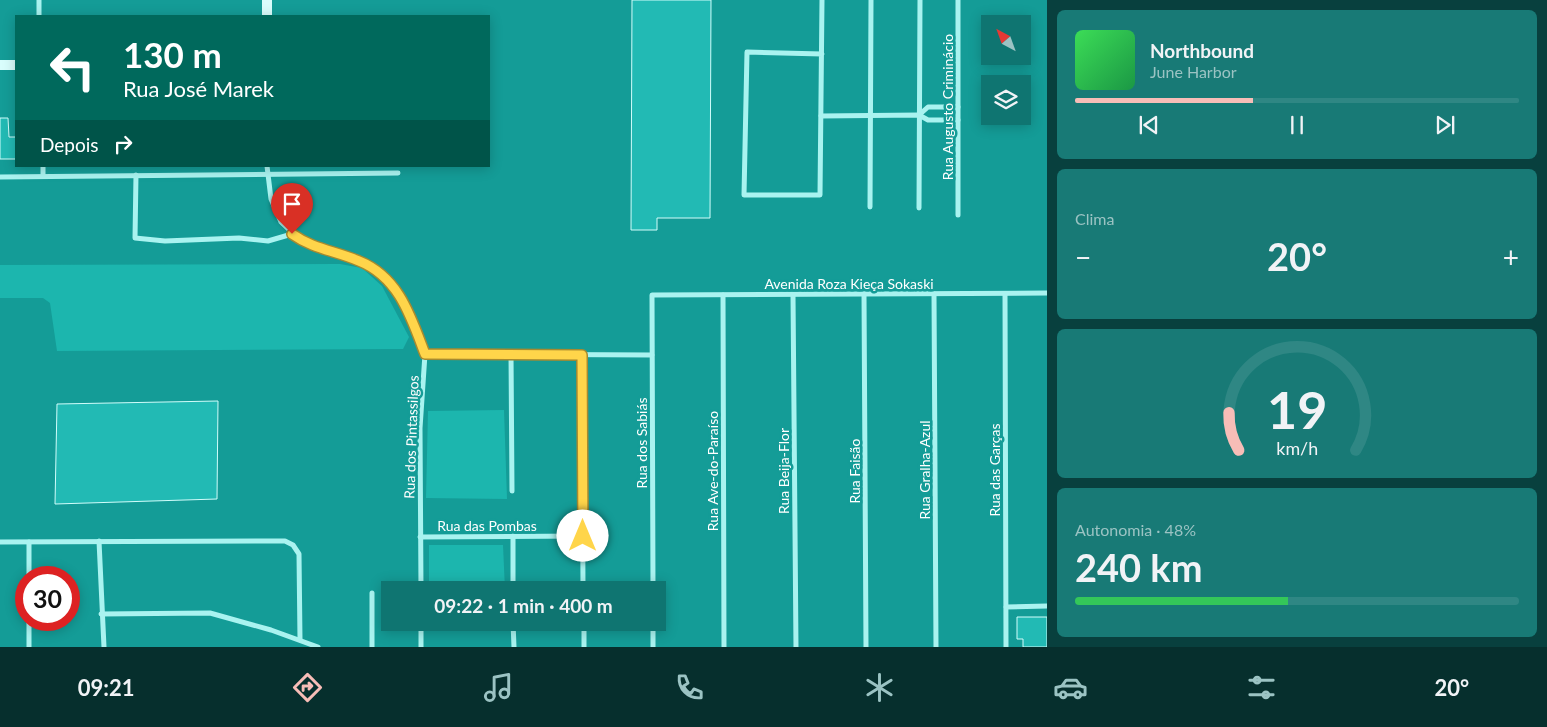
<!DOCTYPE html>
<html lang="pt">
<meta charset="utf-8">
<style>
body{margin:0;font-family:Lato,sans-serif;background:#187a76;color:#f1f3f6;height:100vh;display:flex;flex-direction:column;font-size:19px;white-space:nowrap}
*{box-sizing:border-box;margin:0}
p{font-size:16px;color:#9bc3c3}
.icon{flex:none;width:28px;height:28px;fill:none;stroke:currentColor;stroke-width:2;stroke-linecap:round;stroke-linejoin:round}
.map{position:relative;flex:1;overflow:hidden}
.side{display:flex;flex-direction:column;gap:10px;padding:10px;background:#08403e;width:500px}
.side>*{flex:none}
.guide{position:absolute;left:15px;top:15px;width:475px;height:152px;border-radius:0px;box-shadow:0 2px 12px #0003;background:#00695c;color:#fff;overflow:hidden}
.needle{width:32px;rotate:319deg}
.buttons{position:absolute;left:981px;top:15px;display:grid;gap:10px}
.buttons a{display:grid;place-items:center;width:50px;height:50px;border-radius:0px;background:#0f7571;box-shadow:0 2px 12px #0003;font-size:25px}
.speed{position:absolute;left:15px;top:566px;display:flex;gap:10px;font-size:25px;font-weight:700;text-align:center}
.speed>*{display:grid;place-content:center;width:65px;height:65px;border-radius:50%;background:#0f7571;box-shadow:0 2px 12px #0003;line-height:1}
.speed .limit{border:8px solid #d22;background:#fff;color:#111}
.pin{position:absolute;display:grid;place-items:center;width:42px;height:42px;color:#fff;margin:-51px -21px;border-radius:50% 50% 50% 0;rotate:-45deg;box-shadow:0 0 5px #0007}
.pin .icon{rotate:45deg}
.me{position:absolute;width:55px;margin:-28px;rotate:0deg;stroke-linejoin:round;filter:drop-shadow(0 0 4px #0008)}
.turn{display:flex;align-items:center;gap:18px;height:105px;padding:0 25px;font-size:22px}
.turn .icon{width:65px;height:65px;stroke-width:2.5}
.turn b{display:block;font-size:35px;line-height:42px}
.then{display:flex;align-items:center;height:48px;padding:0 25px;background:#0003;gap:10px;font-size:19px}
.big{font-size:38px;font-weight:700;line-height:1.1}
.side .widget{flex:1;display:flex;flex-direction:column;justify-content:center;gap:8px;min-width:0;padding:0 18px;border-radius:8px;background:#187a76}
.side .dial{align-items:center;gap:0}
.dial svg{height:130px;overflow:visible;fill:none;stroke:#2f8784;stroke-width:7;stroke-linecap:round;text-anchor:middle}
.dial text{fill:#f1f3f6;stroke:none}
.song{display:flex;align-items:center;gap:15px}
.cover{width:60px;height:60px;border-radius:8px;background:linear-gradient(135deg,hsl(130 70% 55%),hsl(140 70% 35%))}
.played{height:5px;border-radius:2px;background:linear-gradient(90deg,#f7bdb7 40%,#2f8784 40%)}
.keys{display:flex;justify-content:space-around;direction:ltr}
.heat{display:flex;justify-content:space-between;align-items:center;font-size:28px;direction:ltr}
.charge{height:8px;border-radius:4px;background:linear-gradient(90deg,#34c759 48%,#2f8784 0)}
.trip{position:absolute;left:381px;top:581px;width:285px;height:50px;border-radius:0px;background:#0f7571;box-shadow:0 2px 12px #0003;font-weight:700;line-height:50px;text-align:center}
.tab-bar{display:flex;height:80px;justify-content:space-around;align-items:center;background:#062f2d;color:#9bc3c3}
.tab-bar .icon{width:35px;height:35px}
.tab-bar .on{color:#f7bdb7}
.tab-bar b{font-size:22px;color:#f1f3f6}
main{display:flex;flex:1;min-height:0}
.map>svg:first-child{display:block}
.green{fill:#1cb6ae}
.building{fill:#22bab4;stroke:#d1fdfb}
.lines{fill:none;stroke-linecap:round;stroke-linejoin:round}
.street{stroke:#a9f3f0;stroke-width:5}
.secondary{stroke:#d9fdfc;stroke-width:10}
.route-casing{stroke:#a68a30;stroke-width:12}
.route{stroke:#ffd54a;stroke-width:9}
.labels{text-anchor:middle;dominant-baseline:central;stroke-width:5;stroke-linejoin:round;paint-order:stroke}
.street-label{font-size:14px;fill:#fff;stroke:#149c97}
</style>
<main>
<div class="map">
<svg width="1047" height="647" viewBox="0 0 1047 647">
<rect width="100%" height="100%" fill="#149c97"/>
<g class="green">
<polygon points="340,264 362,268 382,286 409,337 403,349 57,351 50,303 43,298 0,298 0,265"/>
<polygon points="504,410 507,499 426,498 428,411"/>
<polygon points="429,545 503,545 505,590 429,590"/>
</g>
<g class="building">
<polygon points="632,0 711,0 710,218 657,218 657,230 631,230"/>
<polygon points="0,118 8,118 9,137 16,137 16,159 0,159"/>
<polygon points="218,401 217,499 55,504 57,404"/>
<polygon points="1017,617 1047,617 1047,647 1023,647 1023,639 1017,639"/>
</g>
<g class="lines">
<g class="street">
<polyline points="39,0 39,16"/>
<polyline points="958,0 958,215"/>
<polyline points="822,54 747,52 744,195 820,195 822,0"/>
<polyline points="919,115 928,107 958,107"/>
<polyline points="821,116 919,115 928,120 958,120"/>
<polyline points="43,166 43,176"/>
<polyline points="267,166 271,199 281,222 301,241 312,246 358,260 383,275 393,284 403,300 425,354 420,428 421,590"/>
<polyline points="136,175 135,238 165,241 239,238 268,241 292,234"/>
<polyline points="0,177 398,173"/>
<polyline points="870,207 871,0"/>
<polyline points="919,208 920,0"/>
<polyline points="864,294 866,647"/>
<polyline points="934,294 936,647"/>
<polyline points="1005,294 1006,647"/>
<polyline points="723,295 724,647"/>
<polyline points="793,295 796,647"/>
<polyline points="425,354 652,355"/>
<polyline points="511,354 512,491"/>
<polyline points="582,355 583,590"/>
<polyline points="513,536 513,590"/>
<polyline points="420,537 583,536"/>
<polyline points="99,541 104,647"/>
<polyline points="0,542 285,541 293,545 299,554 300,640"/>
<polyline points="29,542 29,578"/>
<polyline points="653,590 652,295 1047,293"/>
<polyline points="372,593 372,647"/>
<polyline points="1006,607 1047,606"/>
<polyline points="101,614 210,613 271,630 318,647"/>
<polyline points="29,620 29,647"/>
<polyline points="421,622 421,647"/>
<polyline points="513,622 514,647"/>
<polyline points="584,622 584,647"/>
<polyline points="653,622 653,647"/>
</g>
<g class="secondary">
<polyline points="267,0 267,16"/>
<polyline points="0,65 16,65"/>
</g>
</g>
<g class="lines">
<g class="route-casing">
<path id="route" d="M292,234C313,249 336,251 359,261C399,277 411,317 425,354L582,355L583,536"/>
</g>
<use href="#route" class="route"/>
</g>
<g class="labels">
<g class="street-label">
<text transform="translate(947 107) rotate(-90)">Rua Augusto Criminácio</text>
<text x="849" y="283">Avenida Roza Kieça Sokaski</text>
<text transform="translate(411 437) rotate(-88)">Rua dos Pintassilgos</text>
<text transform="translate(641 443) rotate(-90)">Rua dos Sabiás</text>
<text transform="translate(924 470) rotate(-90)">Rua Gralha-Azul</text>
<text transform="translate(994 470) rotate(-90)">Rua das Garças</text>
<text transform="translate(712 471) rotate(-90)">Rua Ave-do-Paraíso</text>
<text transform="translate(783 471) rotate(-90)">Rua Beija-Flor</text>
<text transform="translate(854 471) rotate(-90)">Rua Faisão</text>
<text x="487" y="525">Rua das Pombas</text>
</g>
</g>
</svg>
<div class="buttons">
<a><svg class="needle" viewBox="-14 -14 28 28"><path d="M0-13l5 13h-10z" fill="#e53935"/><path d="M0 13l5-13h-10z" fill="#9bc3c3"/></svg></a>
<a><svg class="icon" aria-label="layers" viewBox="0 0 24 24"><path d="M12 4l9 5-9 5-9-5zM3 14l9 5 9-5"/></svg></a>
</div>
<div class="speed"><div class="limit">30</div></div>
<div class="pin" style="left:292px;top:234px;background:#d93025"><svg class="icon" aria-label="arrive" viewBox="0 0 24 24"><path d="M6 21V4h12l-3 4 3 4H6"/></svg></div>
<svg class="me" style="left:583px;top:536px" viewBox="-20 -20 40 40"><circle r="19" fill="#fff"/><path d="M0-13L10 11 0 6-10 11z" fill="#ffd54a"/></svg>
<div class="trip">09:22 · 1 min · 400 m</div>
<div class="guide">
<div class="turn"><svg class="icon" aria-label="left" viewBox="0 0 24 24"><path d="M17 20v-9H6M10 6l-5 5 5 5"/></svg><div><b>130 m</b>Rua José Marek</div></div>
<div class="then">Depois<svg class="icon" aria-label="right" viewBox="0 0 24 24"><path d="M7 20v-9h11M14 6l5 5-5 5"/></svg></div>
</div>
</div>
<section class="side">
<div class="widget">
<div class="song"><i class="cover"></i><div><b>Northbound</b><p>June Harbor</p></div></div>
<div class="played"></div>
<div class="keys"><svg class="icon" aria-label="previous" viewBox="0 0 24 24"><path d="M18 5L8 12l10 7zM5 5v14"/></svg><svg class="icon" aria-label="pause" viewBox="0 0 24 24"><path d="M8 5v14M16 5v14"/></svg><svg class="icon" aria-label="next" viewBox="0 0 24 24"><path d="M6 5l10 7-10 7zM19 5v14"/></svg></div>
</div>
<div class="widget"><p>Clima</p>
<div class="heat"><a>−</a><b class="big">20°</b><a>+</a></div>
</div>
<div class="widget dial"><svg viewBox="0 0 100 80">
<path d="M14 69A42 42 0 1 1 86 69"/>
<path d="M14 69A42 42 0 0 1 8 46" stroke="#f7bdb7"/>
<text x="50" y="56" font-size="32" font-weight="700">19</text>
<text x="50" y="72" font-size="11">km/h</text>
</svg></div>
<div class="widget"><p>Autonomia · 48%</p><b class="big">240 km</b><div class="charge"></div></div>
</section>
</main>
<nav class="tab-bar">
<b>09:21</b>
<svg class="icon on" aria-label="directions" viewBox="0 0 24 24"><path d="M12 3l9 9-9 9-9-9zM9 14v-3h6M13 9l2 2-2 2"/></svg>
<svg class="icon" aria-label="music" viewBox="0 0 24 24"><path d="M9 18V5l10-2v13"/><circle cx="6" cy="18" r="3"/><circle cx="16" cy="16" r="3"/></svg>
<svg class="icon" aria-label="phone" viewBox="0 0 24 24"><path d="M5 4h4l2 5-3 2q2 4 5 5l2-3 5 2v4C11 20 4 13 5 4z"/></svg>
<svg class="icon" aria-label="climate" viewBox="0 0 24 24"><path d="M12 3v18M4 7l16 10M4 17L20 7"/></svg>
<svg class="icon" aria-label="car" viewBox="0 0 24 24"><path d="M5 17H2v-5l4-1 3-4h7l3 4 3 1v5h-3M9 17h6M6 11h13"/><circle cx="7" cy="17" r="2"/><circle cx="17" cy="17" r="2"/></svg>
<svg class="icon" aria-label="filters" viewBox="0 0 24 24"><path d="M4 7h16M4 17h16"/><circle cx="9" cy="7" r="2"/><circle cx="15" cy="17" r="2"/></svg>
<b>20°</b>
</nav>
